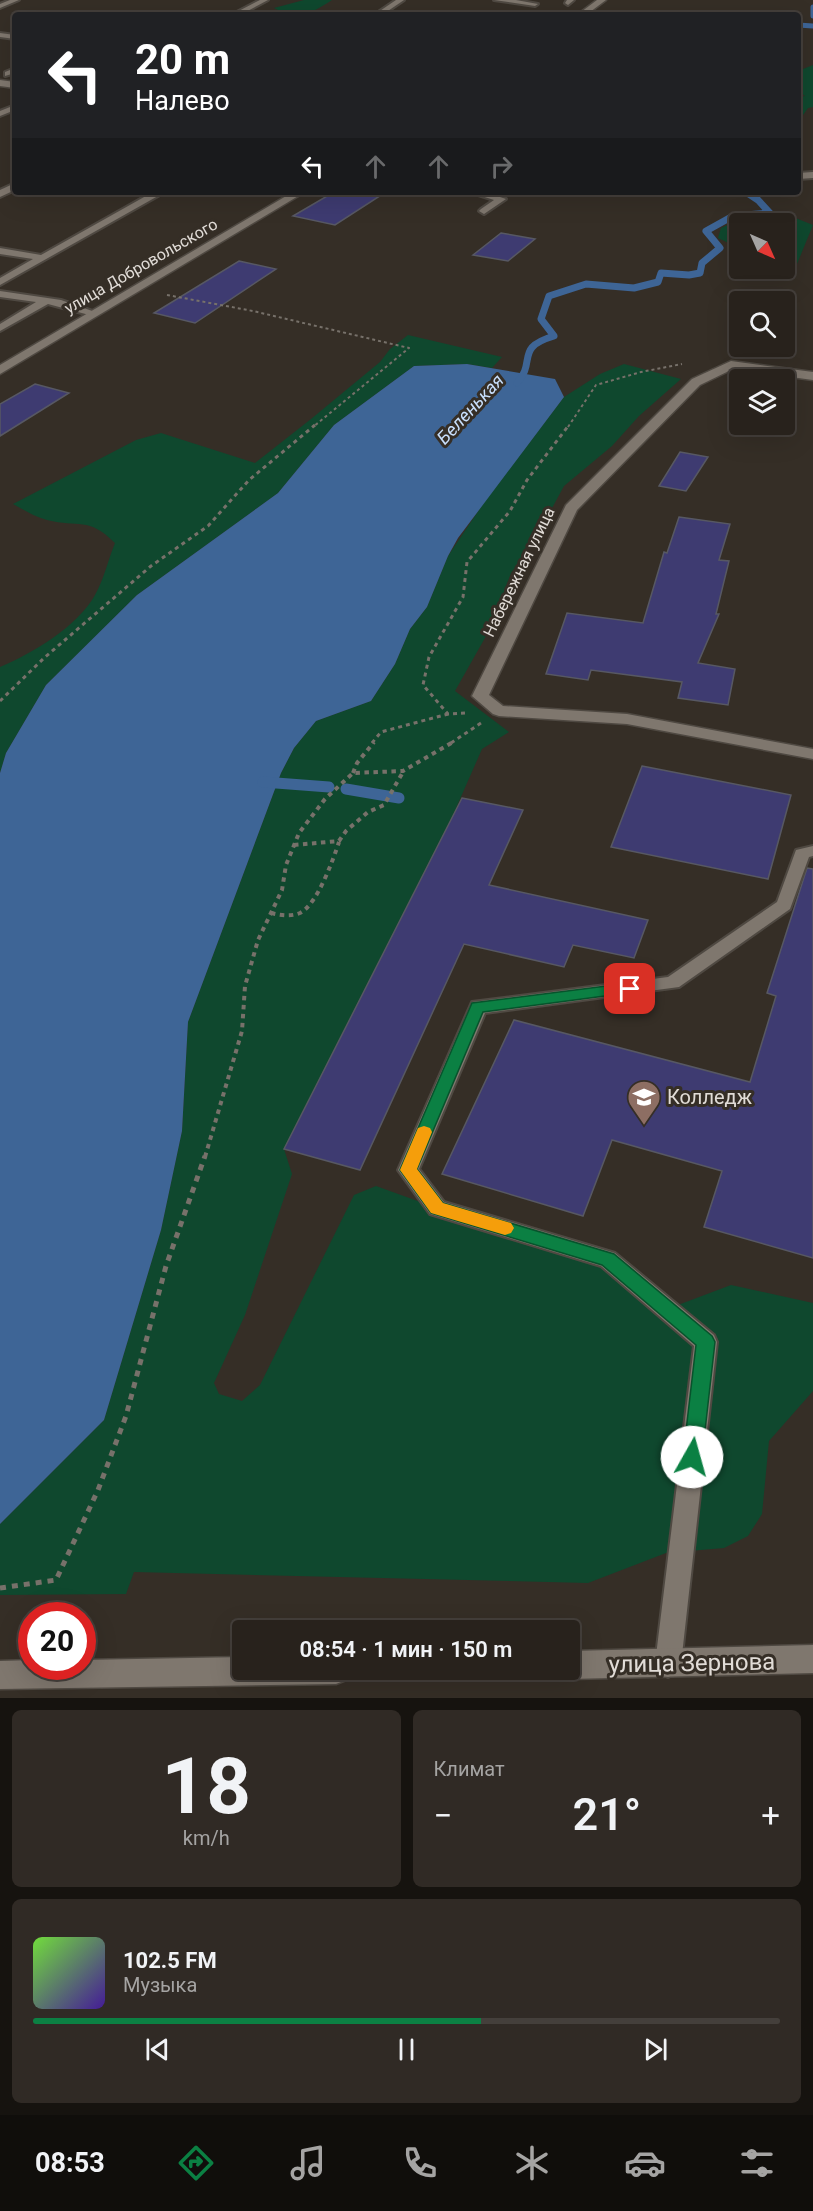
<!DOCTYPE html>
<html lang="ru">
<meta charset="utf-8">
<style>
body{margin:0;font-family:Roboto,sans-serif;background:#302a25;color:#f1f3f6;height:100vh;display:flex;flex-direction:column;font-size:22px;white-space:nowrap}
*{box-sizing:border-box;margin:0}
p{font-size:20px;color:#a5a4a3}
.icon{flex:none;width:33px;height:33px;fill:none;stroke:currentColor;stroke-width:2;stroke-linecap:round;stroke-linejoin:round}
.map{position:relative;height:1698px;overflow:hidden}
.details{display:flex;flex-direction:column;gap:12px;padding:12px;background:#16130f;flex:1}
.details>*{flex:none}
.top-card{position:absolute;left:12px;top:12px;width:789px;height:183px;border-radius:6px;box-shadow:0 6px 24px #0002,0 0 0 2px #443f3b;background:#202124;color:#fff;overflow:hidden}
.needle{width:39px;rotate:135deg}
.buttons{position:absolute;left:729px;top:213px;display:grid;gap:12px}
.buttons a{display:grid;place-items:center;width:66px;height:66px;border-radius:6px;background:#28221c;box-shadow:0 6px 24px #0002,0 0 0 2px #443f3b;font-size:30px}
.speed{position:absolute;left:18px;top:1602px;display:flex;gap:12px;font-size:30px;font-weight:700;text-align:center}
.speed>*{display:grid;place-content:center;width:78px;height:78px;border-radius:50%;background:#28221c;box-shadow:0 6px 24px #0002,0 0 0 2px #443f3b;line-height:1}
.speed .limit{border:9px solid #d22;background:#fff;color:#111}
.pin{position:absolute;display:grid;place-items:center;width:51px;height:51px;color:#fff;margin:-26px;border-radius:12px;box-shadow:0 3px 9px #0006}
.me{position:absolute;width:66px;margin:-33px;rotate:7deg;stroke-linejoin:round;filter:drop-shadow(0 0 4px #0008)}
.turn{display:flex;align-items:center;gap:21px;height:126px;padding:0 24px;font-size:27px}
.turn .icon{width:78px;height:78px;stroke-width:2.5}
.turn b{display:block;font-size:42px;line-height:51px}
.lanes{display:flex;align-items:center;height:57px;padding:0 24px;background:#0003;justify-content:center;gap:30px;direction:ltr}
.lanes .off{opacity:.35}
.big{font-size:45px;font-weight:600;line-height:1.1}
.details .widget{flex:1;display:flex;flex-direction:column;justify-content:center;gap:9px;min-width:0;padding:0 21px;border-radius:9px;background:#302a25}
.details .dial{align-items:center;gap:0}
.dial b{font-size:78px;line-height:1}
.song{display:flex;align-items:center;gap:18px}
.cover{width:72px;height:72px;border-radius:9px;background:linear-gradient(135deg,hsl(100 70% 55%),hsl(260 70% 35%))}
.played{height:6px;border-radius:3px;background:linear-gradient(90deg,#0b8043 60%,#443f3b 60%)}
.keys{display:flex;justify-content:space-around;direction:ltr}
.heat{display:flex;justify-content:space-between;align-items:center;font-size:33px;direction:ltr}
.details .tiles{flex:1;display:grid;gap:12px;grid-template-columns:1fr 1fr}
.widget:last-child{grid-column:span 2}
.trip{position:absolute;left:232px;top:1620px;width:348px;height:60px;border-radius:6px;background:#28221c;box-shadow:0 6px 24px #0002,0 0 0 2px #443f3b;font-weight:600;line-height:60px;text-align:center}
.tabs{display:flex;height:96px;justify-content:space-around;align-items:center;background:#100e0b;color:#a5a4a3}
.tabs .icon{width:42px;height:42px}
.tabs .current{color:#0b8043}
.tabs b{font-size:27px;color:#f1f3f6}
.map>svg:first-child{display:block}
.green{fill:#0f482e}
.water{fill:#3e6596}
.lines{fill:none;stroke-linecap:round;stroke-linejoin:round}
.stream-far2{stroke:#3e6596;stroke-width:5}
.stream-far1{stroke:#3e6596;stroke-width:7}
.stream{stroke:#3e6596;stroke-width:11}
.building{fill:#3e3b71;stroke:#575863;stroke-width:1.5}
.lane-casing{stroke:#4f4942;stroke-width:4}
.street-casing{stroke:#4f4942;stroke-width:3}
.secondary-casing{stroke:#4f4942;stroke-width:3}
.path-far3{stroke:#77716a;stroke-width:2;stroke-dasharray:3 3;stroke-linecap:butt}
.path-far2{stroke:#77716a;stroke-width:3;stroke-dasharray:4 4;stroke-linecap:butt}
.path-far1{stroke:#77716a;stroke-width:4;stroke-dasharray:4.5 4.5;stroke-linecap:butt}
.path{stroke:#77716a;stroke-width:5;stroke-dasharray:6 6;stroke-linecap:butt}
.lane{fill:#7f776e;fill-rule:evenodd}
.street{fill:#7f776e;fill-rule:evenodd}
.secondary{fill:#7f776e;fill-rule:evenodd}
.route{fill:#0b8043;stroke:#07532c;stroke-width:1.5}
.slow{fill:#f59e0b}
.labels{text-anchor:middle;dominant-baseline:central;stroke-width:6;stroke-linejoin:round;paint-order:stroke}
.far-street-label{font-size:16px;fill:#e1dcd7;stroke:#352e26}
.far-water-label{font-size:18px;font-style:italic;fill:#c8dffc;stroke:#352e26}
.poi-label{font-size:20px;fill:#e1dcd7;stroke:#352e26;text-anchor:start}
.near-street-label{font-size:24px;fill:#e1dcd7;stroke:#352e26}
</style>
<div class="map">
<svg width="813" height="1698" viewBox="0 0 813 1698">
<rect width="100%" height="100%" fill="#352e26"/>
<g class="green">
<path d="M304,0H332C310,14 300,21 274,8Z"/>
<polygon points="813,65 813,107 808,108 801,118 798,118 798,97 805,96 798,91 798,71"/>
<polygon points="779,215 788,215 813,225 797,264 785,266 784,224 740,224 739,248 718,238 721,228 734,222"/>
<path d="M408,335L502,357L492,368L467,364L414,366L334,425L278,493L137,595L46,685L6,753L0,773V667C33,653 77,627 95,595C104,579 108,560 115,543C88,516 79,528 47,520C35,517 24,510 13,504L136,440L161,433L255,463L311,419L380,362L390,349Z"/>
<polygon points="624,364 681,379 639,416 612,446 564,486 532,545 511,573 490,629 455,691 509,732 482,749 453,815 284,1149 292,1174 245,1315 214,1383 219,1394 242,1401 260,1385 354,1195 376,1186 437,1208 566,1242 670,1308 731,1285 813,1303 813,1391 769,1441 762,1514 748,1536 724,1548 666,1553 588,1583 134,1572 126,1594 0,1595 0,1524 104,1420 161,1230 182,1131 188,1022 281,773 294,748 316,721 371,701 395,664 410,629 427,607 448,556 483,504 564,397 600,374"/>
</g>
<polygon class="water" points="467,364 555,379 564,397 458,538 448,556 427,607 410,629 395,664 371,701 316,721 294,748 281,773 188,1022 182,1131 161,1230 104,1420 0,1524 0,773 6,753 46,685 137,595 278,493 334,425 414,366"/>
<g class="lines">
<g class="stream-far2">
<polyline points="813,7 813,16"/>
<polyline points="798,25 813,26"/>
</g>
<path class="stream-far1" d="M517,383C537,361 514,348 554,336L541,319L549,296L586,284L634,288L658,282L661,273L689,275L700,273L702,263L720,248L706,231L733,216L770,213L758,200L746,192"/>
<g class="stream">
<polyline points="263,782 329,787"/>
<polyline points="346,789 399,798"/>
</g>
</g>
<g class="building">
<polygon points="334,192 386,192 335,225 293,216"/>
<polygon points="501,233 535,239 508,261 473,255"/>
<polygon points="239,261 276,269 195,323 154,313"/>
<polygon points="35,384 69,393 0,436 0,404"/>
<polygon points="680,452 708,457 686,491 659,486"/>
<polygon points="679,517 730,524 719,560 729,561 716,614 719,614 698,663 735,669 728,705 678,698 682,682 591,670 588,680 546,674 567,613 643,623 664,552 667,553"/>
<polygon points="642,766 791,795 768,879 611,847"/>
<polygon points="462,798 523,810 489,885 648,920 634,958 573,945 564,967 464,944 360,1170 284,1149"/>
<polygon points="807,868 813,869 813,1258 704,1227 722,1171 612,1140 583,1216 442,1174 514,1020 750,1082 776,996 767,993"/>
</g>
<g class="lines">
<g class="lane-casing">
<g id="lane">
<polygon points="10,0 19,0 0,8 0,4"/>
<polygon points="260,0 268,0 240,15 231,15"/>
<polygon points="396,0 404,0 382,15 374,15"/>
<polygon points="494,0 516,0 538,4 535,6"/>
<polygon points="567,0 574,0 568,5 565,3"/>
<polygon points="0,33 15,35 15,39 0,37"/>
<polygon points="15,68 15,73 5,76 5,72"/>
<polygon points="15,105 15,110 0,116 0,111"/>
<polygon points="813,172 813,178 798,179 798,173"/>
<polygon points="15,183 15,190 0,197 0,190"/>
<polygon points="153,192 165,192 0,285 0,278 33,259 0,254 0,248 41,255"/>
<polygon points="469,192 485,192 506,199 484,214 479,211 481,209 494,200"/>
<polygon points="0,291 61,300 98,313 93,316 48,304 0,331 0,324 36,302 0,297"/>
<polygon points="813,846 813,856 809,857 790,909 679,987 485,1013 419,1169 444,1202 615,1253 714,1335 717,1342 681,1664 677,1673 668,1677 659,1673 655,1664 694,1346 601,1266 430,1214 398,1170 472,1002 668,977 777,902 796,850"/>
</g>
</g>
<g class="street-casing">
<g id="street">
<polygon points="0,80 15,82 15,88 0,86"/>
<polygon points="731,361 813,372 813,380 733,369 700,385 577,510 489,695 503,706 627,714 813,749 813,759 627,724 499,716 493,714 472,696 566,505 692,379"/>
</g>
</g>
<g class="secondary-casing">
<g id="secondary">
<polygon points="597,0 606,0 586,15 577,15"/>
<polygon points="293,192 305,192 0,374 0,365"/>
<polygon points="813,1645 813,1673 570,1679 560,1675 558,1670 570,1670 570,1651"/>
<polygon points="243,1657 243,1670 350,1670 346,1680 336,1684 0,1689 0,1661 32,1660 32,1666 82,1666 82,1660"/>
</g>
</g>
<g class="path-far3">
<polyline points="167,295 253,311 409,348 313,427"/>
<polyline points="568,427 596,385 641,372 682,364"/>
</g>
<g class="path-far2">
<polyline points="0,701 44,658 151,566 208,526 249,480 315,425"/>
<polyline points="465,713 448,714 423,685 429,657 463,597 467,562 510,511 527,480 569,425"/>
<polyline points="372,743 381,732 448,714"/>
<polyline points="451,743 481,723"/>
</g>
<g class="path-far1">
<polyline points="353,773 357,763 374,742"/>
<polyline points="294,845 339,841 346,831 368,812 384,805 403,772"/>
<path d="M271,913C280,915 290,917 300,913C317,905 333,860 339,842"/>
<polyline points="205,1157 242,1031 245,986 258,940 282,890 286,865 299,833 325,799 353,773 403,771 453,742"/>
</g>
<polyline class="path" points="0,1588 56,1580 98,1490 126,1416 166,1266 205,1156"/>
<use href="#lane" class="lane"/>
<use href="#street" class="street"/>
<use href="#secondary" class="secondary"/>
</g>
<polygon class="route" points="630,983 637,989 635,992 483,1012 417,1169 443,1203 614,1254 712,1336 715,1342 702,1457 699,1463 692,1466 685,1463 683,1457 696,1345 602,1265 431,1213 400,1170 472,1003"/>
<polygon class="slow" points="424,1126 430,1128 432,1132 417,1169 443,1203 511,1223 514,1228 511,1233 505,1235 431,1213 400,1170 418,1128"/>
<defs>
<g id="university-pin" transform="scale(1.725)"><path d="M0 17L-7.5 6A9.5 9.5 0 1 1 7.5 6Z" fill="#8d6e63" stroke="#352e26"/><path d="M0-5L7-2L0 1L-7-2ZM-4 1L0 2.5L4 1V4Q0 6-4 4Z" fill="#fff"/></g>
</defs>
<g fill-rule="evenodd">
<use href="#university-pin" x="644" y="1097"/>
</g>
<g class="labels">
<g class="far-street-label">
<text transform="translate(141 266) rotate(-30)">улица Добровольского</text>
<text transform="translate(519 572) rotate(-64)">Набережная улица</text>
</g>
<g class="far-water-label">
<text transform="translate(470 409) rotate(-47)">Беленькая</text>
</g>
<g class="poi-label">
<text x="667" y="1097">Колледж</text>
</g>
<g class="near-street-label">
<text transform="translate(692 1663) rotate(-1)">улица Зернова</text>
</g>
</g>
</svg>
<div class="buttons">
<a><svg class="needle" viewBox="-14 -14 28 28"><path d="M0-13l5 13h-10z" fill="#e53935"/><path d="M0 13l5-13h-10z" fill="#a5a4a3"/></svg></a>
<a><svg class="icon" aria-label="search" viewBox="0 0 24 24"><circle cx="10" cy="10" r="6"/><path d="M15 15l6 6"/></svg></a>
<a><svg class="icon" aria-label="layers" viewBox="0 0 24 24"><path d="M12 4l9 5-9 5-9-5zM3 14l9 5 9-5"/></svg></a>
</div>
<div class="speed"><div class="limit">20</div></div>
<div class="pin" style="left:630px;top:989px;background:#d93025"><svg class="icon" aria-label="arrive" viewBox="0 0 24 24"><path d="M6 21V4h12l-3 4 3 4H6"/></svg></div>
<svg class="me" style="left:692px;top:1457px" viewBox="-20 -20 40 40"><circle r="19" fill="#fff"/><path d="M0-13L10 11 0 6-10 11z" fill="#0b8043"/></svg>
<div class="trip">08:54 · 1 мин · 150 m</div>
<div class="top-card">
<div class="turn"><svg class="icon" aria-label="left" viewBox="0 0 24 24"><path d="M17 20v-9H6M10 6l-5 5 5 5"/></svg><div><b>20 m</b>Налево</div></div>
<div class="lanes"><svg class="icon" aria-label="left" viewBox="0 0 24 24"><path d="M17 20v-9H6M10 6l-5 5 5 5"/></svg><svg class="icon off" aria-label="ahead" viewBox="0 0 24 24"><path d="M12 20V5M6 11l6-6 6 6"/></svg><svg class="icon off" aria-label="ahead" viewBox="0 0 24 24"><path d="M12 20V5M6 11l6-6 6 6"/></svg><svg class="icon off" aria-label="right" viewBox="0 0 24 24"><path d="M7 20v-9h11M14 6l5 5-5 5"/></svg></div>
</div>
</div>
<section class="details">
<div class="tiles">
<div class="widget dial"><b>18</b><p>km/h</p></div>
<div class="widget"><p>Климат</p>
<div class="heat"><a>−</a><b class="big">21°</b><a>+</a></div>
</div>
<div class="widget">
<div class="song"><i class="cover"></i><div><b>102.5 FM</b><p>Музыка</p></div></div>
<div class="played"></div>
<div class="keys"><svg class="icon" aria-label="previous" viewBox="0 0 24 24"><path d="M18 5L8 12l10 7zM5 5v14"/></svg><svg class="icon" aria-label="pause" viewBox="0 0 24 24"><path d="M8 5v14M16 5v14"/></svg><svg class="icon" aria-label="next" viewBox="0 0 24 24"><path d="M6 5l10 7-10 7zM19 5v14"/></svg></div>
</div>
</div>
</section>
<nav class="tabs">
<b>08:53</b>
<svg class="icon current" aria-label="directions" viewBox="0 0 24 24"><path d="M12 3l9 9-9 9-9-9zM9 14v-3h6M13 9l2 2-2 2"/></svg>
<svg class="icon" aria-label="music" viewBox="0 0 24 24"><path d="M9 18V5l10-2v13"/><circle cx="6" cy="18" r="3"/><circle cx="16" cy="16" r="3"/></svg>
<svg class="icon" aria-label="phone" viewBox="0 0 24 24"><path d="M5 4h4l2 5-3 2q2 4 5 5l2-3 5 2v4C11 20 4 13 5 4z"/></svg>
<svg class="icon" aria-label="climate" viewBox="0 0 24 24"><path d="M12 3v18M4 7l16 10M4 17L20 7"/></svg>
<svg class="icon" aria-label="car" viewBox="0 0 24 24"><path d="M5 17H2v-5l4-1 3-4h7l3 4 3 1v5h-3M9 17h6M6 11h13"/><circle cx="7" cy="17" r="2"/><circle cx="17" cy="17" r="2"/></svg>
<svg class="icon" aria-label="filters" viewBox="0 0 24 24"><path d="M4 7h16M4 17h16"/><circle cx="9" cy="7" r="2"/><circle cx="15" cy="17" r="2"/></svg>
</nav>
